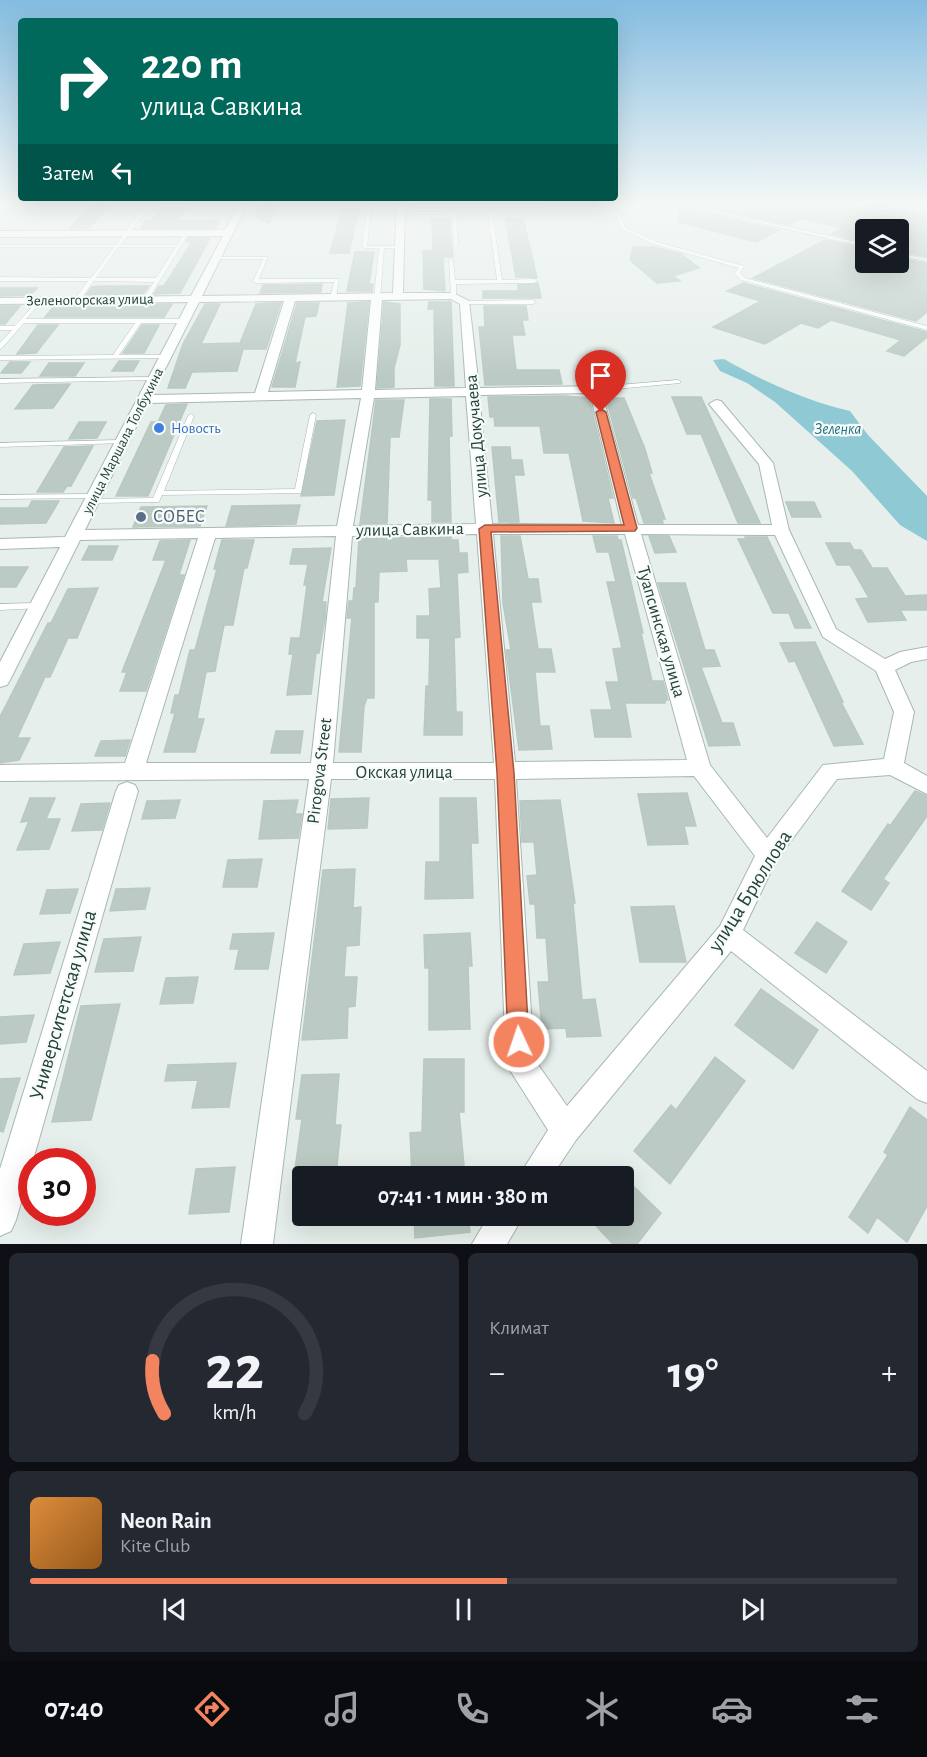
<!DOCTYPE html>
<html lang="ru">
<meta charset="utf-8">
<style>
body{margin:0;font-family:"Alegreya Sans",sans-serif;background:#242831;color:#f1f3f6;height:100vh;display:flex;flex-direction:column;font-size:22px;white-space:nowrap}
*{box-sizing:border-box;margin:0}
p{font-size:20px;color:#9ea1a6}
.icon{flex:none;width:33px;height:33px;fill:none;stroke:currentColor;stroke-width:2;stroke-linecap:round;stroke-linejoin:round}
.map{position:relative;height:1244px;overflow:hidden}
.details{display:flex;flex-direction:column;gap:9px;padding:9px;background:#0d0f14;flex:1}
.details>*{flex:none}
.hud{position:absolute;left:18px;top:18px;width:600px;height:183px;border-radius:6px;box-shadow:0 6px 24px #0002;background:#00695c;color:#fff;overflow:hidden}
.controls{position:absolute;left:855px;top:219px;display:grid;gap:12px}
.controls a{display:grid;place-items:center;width:54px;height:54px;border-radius:6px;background:#171b24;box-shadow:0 6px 24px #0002;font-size:30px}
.speed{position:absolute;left:18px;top:1148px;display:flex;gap:12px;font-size:30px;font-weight:700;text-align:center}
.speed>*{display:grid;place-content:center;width:78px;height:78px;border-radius:50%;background:#171b24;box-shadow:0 6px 24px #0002;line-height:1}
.speed .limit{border:9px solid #d22;background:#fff;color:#111}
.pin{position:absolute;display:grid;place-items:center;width:51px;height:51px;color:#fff;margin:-62px -26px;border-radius:50% 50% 50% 0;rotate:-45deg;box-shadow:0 0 6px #0007}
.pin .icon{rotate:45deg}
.me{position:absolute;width:66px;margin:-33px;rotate:357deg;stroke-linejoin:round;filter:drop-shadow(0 0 4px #0008)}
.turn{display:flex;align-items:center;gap:21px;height:126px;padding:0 24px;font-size:27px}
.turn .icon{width:78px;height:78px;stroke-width:2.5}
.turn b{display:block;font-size:42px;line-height:51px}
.then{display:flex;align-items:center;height:57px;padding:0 24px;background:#0003;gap:12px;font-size:22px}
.big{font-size:45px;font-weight:700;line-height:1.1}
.details .card{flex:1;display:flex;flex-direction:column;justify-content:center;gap:9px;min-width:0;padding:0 21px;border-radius:9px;background:#242831}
.details .dial{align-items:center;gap:0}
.dial svg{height:156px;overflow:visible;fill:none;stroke:#363941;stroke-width:7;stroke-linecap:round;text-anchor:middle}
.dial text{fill:#f1f3f6;stroke:none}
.song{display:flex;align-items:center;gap:18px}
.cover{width:72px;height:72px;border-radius:9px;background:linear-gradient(135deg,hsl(30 70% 55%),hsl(30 70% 35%))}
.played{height:6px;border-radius:3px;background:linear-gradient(90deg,#f4845f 55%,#363941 55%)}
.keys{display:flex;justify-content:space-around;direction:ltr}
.heat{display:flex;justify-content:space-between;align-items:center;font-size:33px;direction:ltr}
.details .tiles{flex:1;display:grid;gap:9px;grid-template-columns:1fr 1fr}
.card:last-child{grid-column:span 2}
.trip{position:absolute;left:292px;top:1166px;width:342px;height:60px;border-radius:6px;background:#171b24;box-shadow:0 6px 24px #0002;font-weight:700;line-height:60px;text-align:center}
.tab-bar{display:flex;height:96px;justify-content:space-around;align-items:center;background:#090b0e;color:#9ea1a6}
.tab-bar .icon{width:42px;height:42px}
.tab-bar .selected{color:#f4845f}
.tab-bar b{font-size:27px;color:#f1f3f6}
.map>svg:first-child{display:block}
.built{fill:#d4dfda}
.water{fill:#8ec9d4}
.building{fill:#bbcac4;stroke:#b8c9c2;stroke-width:1.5}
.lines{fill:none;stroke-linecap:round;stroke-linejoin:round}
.service-casing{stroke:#a8b8b2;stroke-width:1}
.minor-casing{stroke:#a8b8b2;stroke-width:2}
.service{fill:#fff;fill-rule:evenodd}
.minor{fill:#fff;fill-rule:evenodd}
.route{fill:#f4845f;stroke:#9f563e;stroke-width:1.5}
.shop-dot{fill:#3f7fe0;stroke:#f7fbf9;stroke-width:2}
.service-dot{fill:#5c6f8a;stroke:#f7fbf9;stroke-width:2}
.labels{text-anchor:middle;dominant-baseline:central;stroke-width:4.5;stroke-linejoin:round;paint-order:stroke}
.far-street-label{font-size:15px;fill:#24423a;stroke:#f7fbf9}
.far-shop-label{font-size:15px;fill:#366cbe;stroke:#f7fbf9;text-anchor:start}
.far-water-label{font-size:16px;font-style:italic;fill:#1c6f80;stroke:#f7fbf9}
.street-label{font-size:18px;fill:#24423a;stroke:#f7fbf9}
.service-label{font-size:18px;fill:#4e5e75;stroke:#f7fbf9;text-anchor:start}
.near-street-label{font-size:21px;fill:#24423a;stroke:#f7fbf9}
</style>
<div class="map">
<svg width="927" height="1244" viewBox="0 0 927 1244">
<rect width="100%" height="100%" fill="#e6efeb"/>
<polygon class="built" points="413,203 541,203 543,208 412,209"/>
<path class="water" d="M724,359C763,381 806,401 850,411L868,435L927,496V541L900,525L852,471L775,402L747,383L720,371L713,360Z"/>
<g class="building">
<polygon points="94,203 112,203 89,228 70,228"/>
<polygon points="262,203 278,203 269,223 255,217"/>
<polygon points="688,203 874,203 927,214 927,257 898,251 898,230 866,230 866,242 831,234 843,228 802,218 789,225"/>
<polygon points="162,207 186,207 177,221 220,220 216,228 141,228 146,221 152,221"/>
<polygon points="679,207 779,230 756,242 678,222"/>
<polygon points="342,209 359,209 349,253 330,253"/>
<polygon points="432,218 449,218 453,257 443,257 445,291 424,289 423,251 433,250"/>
<polygon points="505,218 523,218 537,278 516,277"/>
<polygon points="188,238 210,238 180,293 154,294 159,286 164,286 192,242 186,242"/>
<polygon points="825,240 866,249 866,262 898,262 898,258 927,263 927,312 916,321 753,278"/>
<polygon points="633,247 654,247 681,254 699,268 673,276 680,281 657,283 630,260"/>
<polygon points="355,252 374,252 369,284 373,284 372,291 347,291"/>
<polygon points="538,283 541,298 483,298 483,291 518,291 518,285"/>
<polygon points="743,283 927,332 927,337 904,356 887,351 901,340 831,320 818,328 801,323 765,344 713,327 761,301 727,291"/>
<polygon points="322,284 321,292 260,293 263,285"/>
<polygon points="100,286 149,286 143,294 86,295 92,287"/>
<polygon points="0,288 37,288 30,295 0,296"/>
<polygon points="369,302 360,386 337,387 348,303"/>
<polygon points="384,302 400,304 400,345 394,368 394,387 377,388"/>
<polygon points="429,302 451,302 454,386 435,386 434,309 428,309"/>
<polygon points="281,303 266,349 243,349 237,371 192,372 185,388 168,388 183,344 205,304 220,304 201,344 240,343 256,304"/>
<polygon points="297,303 319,303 316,316 305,317 295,363 300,362 295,387 272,387"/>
<polygon points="172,304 164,317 45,317 54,306"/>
<polygon points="0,306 20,306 5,324 0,324"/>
<polygon points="484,306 526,306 528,320 522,320 525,335 512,335 516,370 559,370 562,384 485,385 479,327 485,327"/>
<polygon points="38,325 58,325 36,353 17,354"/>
<polygon points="142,325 159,325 144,353 123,353"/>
<polygon points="119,361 139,361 133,371 112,371"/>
<polygon points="10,362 30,362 21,373 1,373"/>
<polygon points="49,363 84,363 75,376 40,376"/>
<polygon points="70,384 53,408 15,409 33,385"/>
<polygon points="564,396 589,398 613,498 608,498 614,523 583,521 569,453 544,453 540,426 495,426 494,417 490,417 488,397"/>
<polygon points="672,397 701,397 760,523 738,523 701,434 687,434"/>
<polygon points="606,398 624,398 645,449 652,473 649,473 665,519 662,519 663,523 644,523 636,498 633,498"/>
<polygon points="430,399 451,399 452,436 449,436 451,522 432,522 432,500 428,500"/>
<polygon points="376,400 404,400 399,437 390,437 387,523 360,524"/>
<polygon points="187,404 148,496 116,496 151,422 158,422 166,405"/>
<polygon points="345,420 334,495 301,496 317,421"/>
<polygon points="79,422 106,422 97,438 69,439"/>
<polygon points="93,446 71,486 67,486 63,492 37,492 64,447"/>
<polygon points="492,447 510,447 511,460 522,460 524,475 514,475 519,522 499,522"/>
<polygon points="32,501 59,501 46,523 0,524 0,508 28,508"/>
<polygon points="786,502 814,502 821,517 792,517"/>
<polygon points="300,505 296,524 226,526 232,506"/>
<polygon points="207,506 200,526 133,527 141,507"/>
<polygon points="501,536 520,536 528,579 538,579 541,602 531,602 538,649 551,649 555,672 535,672 540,726 549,726 552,749 519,750 506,650 511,650 503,603"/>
<polygon points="593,536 617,536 618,540 621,540 643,633 641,633 652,681 663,681 668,700 665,700 665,703 625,703 631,737 595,737 591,710 612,710 606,682 619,682 613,649 622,648 607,582 616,582 609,552 597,552"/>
<polygon points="649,536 669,536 676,552 655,553"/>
<polygon points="451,537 451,540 458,540 459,553 467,553 468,572 457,573 460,637 454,638 456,712 462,712 462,735 424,735 426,686 429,686 430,638 417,638 417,616 430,616 429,589 441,588 439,559 406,559 407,571 379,572 378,602 374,602 374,698 367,698 364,706 361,752 339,752 352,618 347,618 349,601 353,601 354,588 356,588 359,538"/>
<polygon points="745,537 767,537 811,628 795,628 789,613 773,613 738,539 746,539"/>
<polygon points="190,540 179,575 184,575 146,691 120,691 127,672 122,672 166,560 153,560 160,541"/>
<polygon points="222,540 254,540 247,568 244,568 233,625 224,625 215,671 206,672 197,719 204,719 195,752 164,752 175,713 171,713 175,695 179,695 190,650 195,650 217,569 214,569"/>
<polygon points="826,543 850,543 854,550 861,550 872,568 887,568 905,596 927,595 927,610 900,610 906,620 868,622 856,599 869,598 850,565 837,565"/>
<polygon points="89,546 118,546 112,560 82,560"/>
<polygon points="331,548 322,602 326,602 325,619 319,653 316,653 311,694 287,695 293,654 289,654 291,638 300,638 307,585 304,585 308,564 290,564 293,549"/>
<polygon points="0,567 28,567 16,587 0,587"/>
<polygon points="658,583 685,583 705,650 714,650 720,666 701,667 722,723 733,723 740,745 709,746"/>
<polygon points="98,588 77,638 68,638 50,677 45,677 17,738 30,738 19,760 0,763 0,717 48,623 51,623 68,589"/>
<polygon points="815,642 843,702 841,702 863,744 834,746 795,661 789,662 780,643"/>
<polygon points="276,731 303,731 300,753 271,753"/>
<polygon points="130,740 125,756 95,756 101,741"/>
<polygon points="915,791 927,796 927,816 883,879 889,883 871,910 842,891 888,824 890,826"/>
<polygon points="687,793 696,826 684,826 688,844 648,845 638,794"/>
<polygon points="30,798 55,798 46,819 60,819 49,849 17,850 29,821 21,822"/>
<polygon points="369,798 367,828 328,829 331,799"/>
<polygon points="440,798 476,798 478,843 471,843 473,898 425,899 426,862 440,862"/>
<polygon points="180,800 175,818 142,819 147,801"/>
<polygon points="298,800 295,814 302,814 298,838 259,839 264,801"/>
<polygon points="560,800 575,903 573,903 582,1000 595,999 601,1036 567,1037 566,1028 542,1029 538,982 549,982 546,938 537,938 535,904 530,904 527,876 537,875 534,842 522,842 520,801"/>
<polygon points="110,803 102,830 72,831 81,804"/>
<polygon points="262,859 257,887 223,887 228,860"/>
<polygon points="355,869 353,908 361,907 359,945 346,946 344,977 357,977 355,1006 348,1007 347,1038 302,1040 323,870"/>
<polygon points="150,888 145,909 110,911 116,889"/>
<polygon points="78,889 70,913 40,914 47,890"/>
<polygon points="674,906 686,962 640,962 631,907"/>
<polygon points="817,922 847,942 826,973 795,953"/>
<polygon points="274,933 268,969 235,969 239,949 230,949 233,934"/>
<polygon points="470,933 472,966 468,966 470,1029 429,1030 429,968 425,968 424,935"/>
<polygon points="141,937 133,971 95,972 104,939"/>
<polygon points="60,942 50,973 14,975 24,944"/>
<polygon points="198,977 193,1003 160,1004 166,978"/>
<polygon points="761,989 818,1030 793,1069 735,1025"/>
<polygon points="120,1004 91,1120 52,1122 81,1006"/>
<polygon points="34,1015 26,1042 0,1044 0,1017"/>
<polygon points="715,1057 745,1081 670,1184 634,1151 671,1105 676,1110"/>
<polygon points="424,1059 464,1059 464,1112 459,1112 465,1176 412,1176 410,1133 422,1132"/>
<polygon points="236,1063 229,1107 192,1108 198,1080 165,1081 168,1065"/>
<polygon points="339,1074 335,1125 341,1125 336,1176 294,1176 302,1119 296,1119 302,1075"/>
<polygon points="20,1078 3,1132 0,1131 0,1079"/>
<polygon points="910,1107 927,1120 927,1206 907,1242 877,1217 868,1233 849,1217 888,1155 884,1152"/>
<polygon points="235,1167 229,1212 189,1214 196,1169"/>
<polygon points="624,1177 661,1213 637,1244 613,1244 586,1215 624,1215"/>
<polygon points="414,1215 468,1215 470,1232 415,1238"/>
</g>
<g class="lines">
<g class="service-casing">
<g id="service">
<path d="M147,203H151L121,245H177L185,232L189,233L148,300L143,299L154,282L94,281L79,301L77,302L74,300L88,281H0V277L91,278L114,247H0V245H116ZM118,247H176L156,278H96Z"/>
<polygon points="624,203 628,203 620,213 625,227 657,242 744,266 744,267 740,273 745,278 927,326 927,330 741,280 734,273 739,268 653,244 621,229 616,213"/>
<polygon points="672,203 679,203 866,244 866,247"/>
<polygon points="910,203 927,205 927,207 910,204"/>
<polygon points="306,204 331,204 333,205 331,206 304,206"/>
<polygon points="370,204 372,205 367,246 399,246 401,247 399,248 384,248 380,298 377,300 374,298 379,248 364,248 362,247 368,205"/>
<polygon points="400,212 492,212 502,280 534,279 537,281 534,283 456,284 456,296 451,297 449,259 453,260 455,280 497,280 488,214 456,214 458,244 456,245 454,244 452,214 398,214"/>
<polygon points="898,253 927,259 927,261 898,256"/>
<polygon points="216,257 268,257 259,279 339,279 336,298 333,300 330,298 334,282 256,283 253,281 263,259 214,259 214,257"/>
<polygon points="39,299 42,301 26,319 184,319 187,321 184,323 141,323 119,355 168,355 168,357 166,358 0,360 0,356 113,355 135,323 24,323 2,348 0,349 0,343 12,330 0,330 0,326 15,326"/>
<polygon points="465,301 533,300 536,302 533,304 463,304 462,303"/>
<polygon points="155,377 158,379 157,380 0,383 0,379"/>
<polygon points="678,380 680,381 680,383 595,391 592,389 595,387"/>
<polygon points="313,413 316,415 301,493 162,495 159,502 156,502 93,503 89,501 93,499 153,498 188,416 191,414 194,416 164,491 295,489 310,415"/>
<polygon points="122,440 125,442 124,443 0,447 0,443"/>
<polygon points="95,494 99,496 98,498 0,499 0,495"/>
<polygon points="38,603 42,606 41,608 0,610 0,604"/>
</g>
</g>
<g class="minor-casing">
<g id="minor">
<path d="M240,203H248L202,296L393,293L397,203H405L403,293H453L469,301L479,388L600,386L638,525H772L759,464L709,404L716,400L721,401L773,463L789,530L836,629L885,659L900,652L927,647V659L911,662L895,670L914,712L904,763L927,776V794L890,775L837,779L776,861L743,930L927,1071V1103L917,1099L731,951L576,1140L552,1176H519L548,1130L506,1064L495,779H331L273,1244H241L309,779L0,781V765L125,763L198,538L80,540L10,680L7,685L0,687V662L60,547L0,549V539L65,537L188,302L0,304V298L191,296L223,236L0,237V231L225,230ZM451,299L460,304L466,388L375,390L382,300ZM371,300L362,390L268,392L295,301ZM284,301L255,393L152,395L199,302ZM590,393L622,525L492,524L479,395ZM466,396L476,524L353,526L374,398ZM361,398L337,526L85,530L148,403ZM477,534L494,763H333L352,536ZM493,534H625L687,760L515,762ZM641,534L775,535L823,637L876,671L894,712L884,759L823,765L767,838L710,765ZM336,536L311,763H146L215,538ZM694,776L755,856L720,926L567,1106L534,1059L516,779Z"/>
<polygon points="127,782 135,785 138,791 16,1220 11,1231 0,1236 0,1169 116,791 119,785"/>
<polygon points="489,1215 524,1215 507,1244 472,1244"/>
</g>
</g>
<use href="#service" class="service"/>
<use href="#minor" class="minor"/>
</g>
<linearGradient id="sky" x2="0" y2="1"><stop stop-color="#84bce0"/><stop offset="0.54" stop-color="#f4f8f6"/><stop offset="1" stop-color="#f4f8f6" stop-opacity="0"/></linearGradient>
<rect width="927" height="377" fill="url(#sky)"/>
<polygon class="route" points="601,409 606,412 637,528 635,531 491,532 514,773 529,1042 526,1049 519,1052 511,1049 508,1042 497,773 479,529 485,525 624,525 596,412"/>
<circle class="shop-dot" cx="159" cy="428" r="6"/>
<circle class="service-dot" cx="141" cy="517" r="6"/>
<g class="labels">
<g class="far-street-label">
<text transform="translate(90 300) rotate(-1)">Зеленогорская улица</text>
<text transform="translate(123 441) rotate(-63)">улица Маршала Толбухина</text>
</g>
<g class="far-shop-label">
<text x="171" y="428">Новость</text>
</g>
<g class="far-water-label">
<text x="838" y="429">Зеленка</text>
</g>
<g class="street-label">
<text transform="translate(477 436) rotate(-95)">улица Докучаева</text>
<text transform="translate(410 530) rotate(-1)">улица Савкина</text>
<text transform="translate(661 632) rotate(74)">Туапсинская улица</text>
<text transform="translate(320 771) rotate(-83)">Pirogova Street</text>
<text x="404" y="773">Окская улица</text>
</g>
<g class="service-label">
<text x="153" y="517">СОБЕС</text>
</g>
<g class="near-street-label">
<text transform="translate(750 891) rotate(-58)">улица Брюллова</text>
<text transform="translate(63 1005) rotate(-74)">Университетская улица</text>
</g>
</g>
</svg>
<div class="controls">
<a><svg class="icon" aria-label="layers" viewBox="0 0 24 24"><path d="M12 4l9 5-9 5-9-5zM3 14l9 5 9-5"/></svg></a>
</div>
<div class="speed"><div class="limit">30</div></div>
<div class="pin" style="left:601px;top:412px;background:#d93025"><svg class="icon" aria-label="arrive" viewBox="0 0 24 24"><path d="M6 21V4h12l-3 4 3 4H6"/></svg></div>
<svg class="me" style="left:519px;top:1042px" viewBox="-20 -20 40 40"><circle r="17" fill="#f4845f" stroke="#fff" stroke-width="3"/><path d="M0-11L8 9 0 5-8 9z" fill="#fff"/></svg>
<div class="trip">07:41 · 1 мин · 380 m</div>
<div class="hud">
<div class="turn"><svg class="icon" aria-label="right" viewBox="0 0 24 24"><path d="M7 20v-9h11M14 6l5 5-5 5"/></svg><div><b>220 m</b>улица Савкина</div></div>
<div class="then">Затем<svg class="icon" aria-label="left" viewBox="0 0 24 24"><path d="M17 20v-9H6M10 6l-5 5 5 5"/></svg></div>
</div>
</div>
<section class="details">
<div class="tiles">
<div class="card dial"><svg viewBox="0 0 100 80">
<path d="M14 69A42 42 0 1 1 86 69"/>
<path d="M14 69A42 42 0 0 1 8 42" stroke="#f4845f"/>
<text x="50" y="56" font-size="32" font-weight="700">22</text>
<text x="50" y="72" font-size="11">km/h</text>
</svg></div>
<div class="card"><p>Климат</p>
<div class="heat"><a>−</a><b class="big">19°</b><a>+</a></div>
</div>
<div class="card">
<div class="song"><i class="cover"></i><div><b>Neon Rain</b><p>Kite Club</p></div></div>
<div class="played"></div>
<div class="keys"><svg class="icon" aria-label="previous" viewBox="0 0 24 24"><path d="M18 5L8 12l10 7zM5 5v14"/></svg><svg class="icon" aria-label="pause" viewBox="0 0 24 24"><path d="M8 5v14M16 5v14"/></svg><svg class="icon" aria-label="next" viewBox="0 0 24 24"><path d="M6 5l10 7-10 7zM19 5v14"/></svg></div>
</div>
</div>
</section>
<nav class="tab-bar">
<b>07:40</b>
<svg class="icon selected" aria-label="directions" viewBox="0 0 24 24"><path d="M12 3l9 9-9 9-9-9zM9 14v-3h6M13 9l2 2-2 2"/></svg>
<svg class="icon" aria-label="music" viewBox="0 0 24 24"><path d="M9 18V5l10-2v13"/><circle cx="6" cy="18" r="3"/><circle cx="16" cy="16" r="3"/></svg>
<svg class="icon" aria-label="phone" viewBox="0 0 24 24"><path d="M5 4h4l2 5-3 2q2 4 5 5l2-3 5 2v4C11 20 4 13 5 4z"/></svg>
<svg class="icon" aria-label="climate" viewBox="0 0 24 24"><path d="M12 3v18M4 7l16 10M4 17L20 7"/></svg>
<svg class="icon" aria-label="car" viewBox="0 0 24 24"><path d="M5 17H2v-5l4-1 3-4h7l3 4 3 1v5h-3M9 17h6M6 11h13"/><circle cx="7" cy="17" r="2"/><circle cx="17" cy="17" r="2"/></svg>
<svg class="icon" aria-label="filters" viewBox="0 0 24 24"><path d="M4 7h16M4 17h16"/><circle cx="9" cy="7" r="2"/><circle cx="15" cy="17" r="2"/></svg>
</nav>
